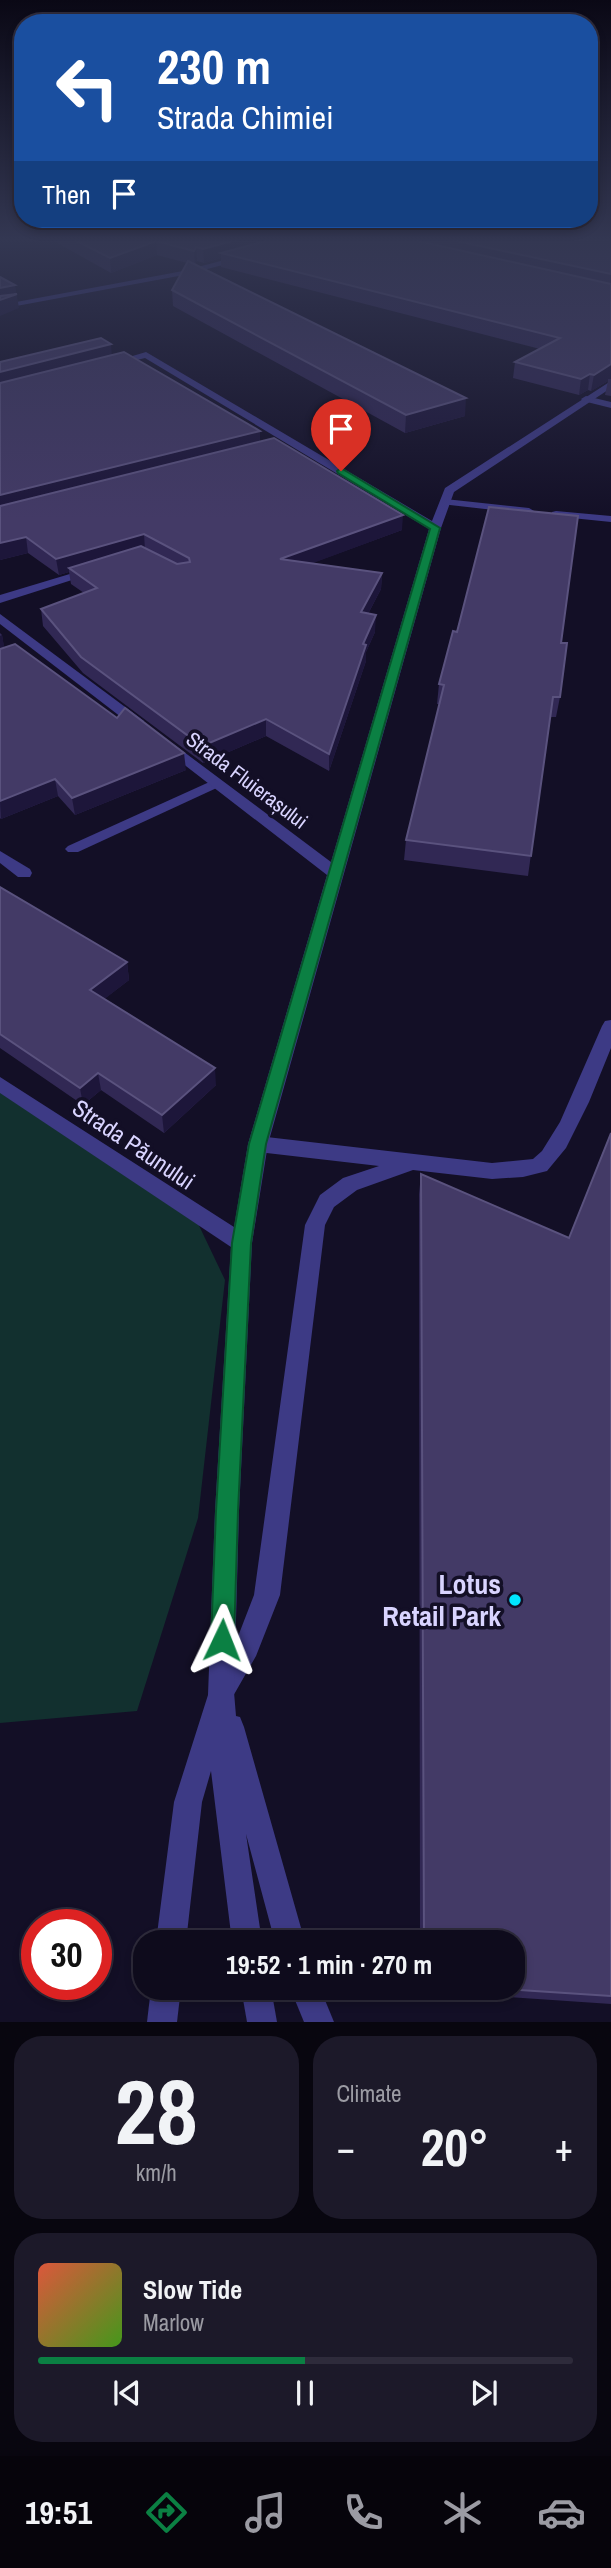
<!DOCTYPE html>
<meta charset="utf-8">
<style>
body{margin:0;font-family:"Archivo Narrow",sans-serif;background:#1c1929;color:#f1f3f6;height:100vh;display:flex;flex-direction:column;font-size:26px;white-space:nowrap}
*{box-sizing:border-box;margin:0}
p{font-size:23px;color:#9b9ba3}
.icon{flex:none;width:38px;height:38px;fill:none;stroke:currentColor;stroke-width:2;stroke-linecap:round;stroke-linejoin:round}
.map{position:relative;height:2022px;overflow:hidden}
.details{display:flex;flex-direction:column;gap:14px;padding:14px;background:#08060f;flex:1}
.details>*{flex:none}
.guide{position:absolute;left:14px;top:14px;width:584px;height:214px;border-radius:28px;box-shadow:0 4px 10px #0003,0 0 0 2px #2e2b3b;background:#1a4fa0;color:#fff;overflow:hidden}
.speed{position:absolute;left:21px;top:1909px;display:flex;gap:14px;font-size:35px;font-weight:700;text-align:center}
.speed>*{display:grid;place-content:center;width:91px;height:91px;border-radius:50%;background:#0e0b1c;box-shadow:0 4px 10px #0003,0 0 0 2px #2e2b3b;line-height:1}
.speed .limit{border:10px solid #d22;background:#fff;color:#111}
.pin{position:absolute;display:grid;place-items:center;width:60px;height:60px;color:#fff;margin:-72px -30px;border-radius:50% 50% 50% 0;rotate:-45deg;box-shadow:0 0 7px #0007}
.pin .icon{rotate:45deg}
.me{position:absolute;width:77px;margin:-38px;rotate:2deg;stroke-linejoin:round;filter:drop-shadow(0 0 5px #0008)}
.turn{display:flex;align-items:center;gap:24px;height:147px;padding:0 28px;font-size:32px}
.turn .icon{width:91px;height:91px;stroke-width:2.5}
.turn b{display:block;font-size:49px;line-height:60px}
.then{display:flex;align-items:center;height:66px;padding:0 28px;background:#0003;gap:14px;font-size:26px}
.big{font-size:52px;font-weight:700;line-height:1.1}
.details .widget{flex:1;display:flex;flex-direction:column;justify-content:center;gap:10px;min-width:0;padding:0 24px;border-radius:28px;background:#1c1929}
.details .dial{align-items:center;gap:0}
.dial b{font-size:91px;line-height:1}
.song{display:flex;align-items:center;gap:21px}
.cover{width:84px;height:84px;border-radius:10px;background:linear-gradient(135deg,hsl(10 70% 55%),hsl(100 70% 35%))}
.played{height:7px;border-radius:4px;background:linear-gradient(90deg,#0b8043 50%,#2e2b3b 50%)}
.keys{display:flex;justify-content:space-around;direction:ltr}
.heat{display:flex;justify-content:space-between;align-items:center;font-size:38px;direction:ltr}
.details .tiles{flex:1;display:grid;gap:14px;grid-template-columns:1fr 1fr}
.widget:last-child{grid-column:span 2}
.trip{position:absolute;left:133px;top:1930px;width:392px;height:70px;border-radius:28px;background:#0e0b1c;box-shadow:0 4px 10px #0003,0 0 0 2px #2e2b3b;font-weight:700;line-height:70px;text-align:center}
.menu{display:flex;height:112px;justify-content:space-around;align-items:center;background:#06040b;color:#9b9ba3}
.menu .icon{width:49px;height:49px}
.menu .on{color:#0b8043}
.menu b{font-size:32px;color:#f1f3f6}
.map>svg:first-child{display:block}
.green{fill:#12302f}
.lines{fill:none;stroke-linecap:round;stroke-linejoin:round}
.lane{fill:#3d3a85;fill-rule:evenodd}
.street{fill:#3d3a85;fill-rule:evenodd}
.wall{fill:#312854}
.shaded-wall{fill:#1d163a}
.building{fill:#433a66;stroke:#5a527e;stroke-width:2}
.route{fill:#0b8043;stroke:#07532c;stroke-width:2}
.poi-dot{fill:#00e5ff;stroke:#130f26;stroke-width:2.5}
.labels{text-anchor:middle;dominant-baseline:central;stroke-width:7;stroke-linejoin:round;paint-order:stroke}
.far-street-label{font-size:21px;fill:#d9d4ff;stroke:#130f26}
.street-label{font-size:24px;fill:#d9d4ff;stroke:#130f26}
.near-poi-label{font-size:28px;font-weight:bold;fill:#d9d4ff;stroke:#130f26;text-anchor:end}
</style>
<div class="map">
<svg width="611" height="2022" viewBox="0 0 611 2022">
<rect width="100%" height="100%" fill="#130f26"/>
<polygon class="green" points="0,1084 193,1213 225,1280 198,1518 137,1711 0,1723"/>
<g class="lines">
<g class="lane">
<polygon points="586,396 611,402 611,408 583,401 581,399"/>
<polygon points="445,499 529,508 534,511 529,514 441,504 440,502"/>
<polygon points="556,511 611,516 611,522 552,516 552,512"/>
<polygon points="216,779 223,783 221,786 78,852 68,852 65,849 68,846"/>
<polygon points="0,851 30,869 32,873 30,877 18,877 0,863"/>
<polygon points="611,1020 611,1048 589,1102 566,1148 547,1171 523,1177 492,1179 413,1170 357,1190 334,1207 325,1225 280,1595 256,1656 232,1698 223,1702 214,1698 210,1689 237,1639 254,1595 305,1225 320,1195 343,1178 379,1166 258,1152 251,1149 248,1144 251,1139 258,1136 492,1163 533,1159 542,1151 560,1122 602,1026 605,1021"/>
</g>
<g class="street">
<polygon points="243,255 246,259 184,275 0,309 0,305 183,271"/>
<polygon points="146,352 432,521 445,488 611,381 611,388 454,492 441,528 268,1144 252,1243 239,1511 234,1692 236,1716 240,1717 244,1727 305,1942 275,1942 246,1834 262,1942 232,1942 211,1771 202,1802 186,1942 156,1942 174,1802 208,1695 215,1511 231,1247 0,1093 0,1077 234,1227 248,1144 327,875 160,746 162,743 172,743 331,862 429,529 145,358 113,366 109,363"/>
<polygon points="93,567 97,568 97,572 0,603 0,595"/>
<polygon points="0,614 144,721 144,727 134,727 0,624"/>
<polygon points="151,1988 181,1988 177,2022 147,2022"/>
<polygon points="241,1988 271,1988 277,2022 247,2022"/>
<polygon points="290,1988 320,1988 334,2022 304,2022"/>
</g>
</g>
<g class="wall">
<polygon points="52,237 611,237 611,396 605,395 608,381 591,391 588,390 579,395 513,378 515,362 540,349 221,267 221,258 204,263 197,261 195,264 465,416 405,433 173,306 172,290 187,263 157,255 111,273 52,240"/>
<polygon points="112,355 260,431 260,442 402,530 312,563 382,573 381,589 368,614 375,632 366,652 366,661 329,771 266,736 203,763 83,673 43,626 41,609 84,593 71,584 69,572 59,575 28,553 0,560"/>
<polygon points="0,633 2,635 4,648 186,770 75,815 58,796 1,819 0,818"/>
<polygon points="561,643 560,697 556,717 550,717 528,876 404,860 406,840 439,704 437,704 439,684"/>
<polygon points="0,887 127,962 129,980 104,999 216,1085 164,1133 101,1090 83,1105 0,1048"/>
<polygon points="611,1133 611,2004 420,1991 420,1988 513,1988 513,1942 420,1942 419,1194 421,1174 569,1238"/>
</g>
<g class="shaded-wall">
<polygon points="247,237 298,237 221,253 221,258 204,263 203,249"/>
<polygon points="156,241 157,255 111,273 110,258"/>
<polygon points="196,247 197,261 195,265 194,251"/>
<polygon points="15,285 19,308 0,316 0,288"/>
<polygon points="111,344 112,358 0,386 0,372"/>
<polygon points="611,364 611,379 608,379 608,381 591,391 594,375"/>
<polygon points="590,374 588,390 579,395 581,379"/>
<polygon points="466,398 465,416 405,433 406,415"/>
<polygon points="260,431 260,445 0,511 0,495"/>
<polygon points="403,515 402,530 281,575 280,559"/>
<polygon points="144,534 145,550 69,568 69,572 59,575 56,559"/>
<polygon points="26,537 28,553 0,560 0,543"/>
<polygon points="382,573 381,589 360,629 361,612"/>
<polygon points="376,615 375,632 366,652 366,661 329,771 329,754 363,644"/>
<polygon points="2,635 5,651 0,654 0,636"/>
<polygon points="266,719 266,736 203,763 202,746"/>
<polygon points="184,753 186,770 75,815 72,798"/>
<polygon points="55,779 58,796 1,819 0,801"/>
<polygon points="127,962 129,980 93,1008 90,990"/>
<polygon points="215,1068 216,1085 164,1133 162,1115"/>
<polygon points="98,1073 101,1090 83,1105 80,1088"/>
</g>
<g class="building">
<polygon points="69,237 247,237 203,249 196,247 194,251 156,241 110,258"/>
<polygon points="280,237 400,237 611,284 611,364 594,375 590,374 581,379 515,362 560,338 221,253"/>
<polygon points="438,237 611,237 611,274"/>
<polygon points="188,261 466,398 406,415 172,290"/>
<polygon points="0,277 15,285 0,288"/>
<polygon points="17,294 0,300 0,296"/>
<polygon points="101,338 111,344 0,372 0,362"/>
<polygon points="124,352 260,431 0,495 0,383"/>
<polygon points="274,438 403,515 280,559 382,573 361,612 376,615 363,644 366,645 329,754 266,719 202,746 81,657 41,609 97,588 69,568 141,546 177,564 190,562 189,558 144,534 56,559 26,537 0,543 0,506"/>
<polygon points="489,507 578,516 561,643 567,643 560,697 553,697 531,856 406,840 444,685 439,684 453,631 457,632"/>
<polygon points="15,644 117,718 125,708 184,753 72,798 55,779 0,801 0,649"/>
<polygon points="0,887 127,962 90,990 215,1068 162,1115 98,1073 80,1088 0,1034"/>
<polygon points="611,1133 611,1996 489,1988 513,1988 513,1942 424,1942 421,1174 569,1238"/>
</g>
<linearGradient id="sky" x2="0" y2="1"><stop stop-color="#0a0815"/><stop offset="0.46" stop-color="#333752"/><stop offset="1" stop-color="#333752" stop-opacity="0"/></linearGradient>
<rect width="611" height="520" fill="url(#sky)"/>
<polygon class="route" points="341,468 440,528 266,1144 251,1243 238,1511 234,1640 231,1649 222,1652 214,1649 211,1640 216,1511 232,1243 249,1144 430,529 338,473 337,471"/>
<circle class="poi-dot" cx="515" cy="1600" r="7"/>
<g class="labels">
<g class="far-street-label">
<text transform="translate(247 780) rotate(37)">Strada Fluierașului</text>
</g>
<g class="street-label">
<text transform="translate(134 1144) rotate(34)">Strada Păunului</text>
</g>
<g class="near-poi-label">
<text x="501" y="1584">Lotus<tspan x="501" dy="32">Retail Park</tspan></text>
</g>
</g>
</svg>
<div class="speed"><div class="limit">30</div></div>
<div class="pin" style="left:341px;top:471px;background:#d93025"><svg class="icon" aria-label="arrive" viewBox="0 0 24 24"><path d="M6 21V4h12l-3 4 3 4H6"/></svg></div>
<svg class="me" style="left:222px;top:1640px" viewBox="-20 -20 40 40"><path d="M0-17L14 15 0 8-14 15z" fill="#0b8043" stroke="#fff" stroke-width="4"/></svg>
<div class="trip">19:52 · 1 min · 270 m</div>
<div class="guide">
<div class="turn"><svg class="icon" aria-label="left" viewBox="0 0 24 24"><path d="M17 20v-9H6M10 6l-5 5 5 5"/></svg><div><b>230 m</b>Strada Chimiei</div></div>
<div class="then">Then<svg class="icon" aria-label="arrive" viewBox="0 0 24 24"><path d="M6 21V4h12l-3 4 3 4H6"/></svg></div>
</div>
</div>
<section class="details">
<div class="tiles">
<div class="widget dial"><b>28</b><p>km/h</p></div>
<div class="widget"><p>Climate</p>
<div class="heat"><a>−</a><b class="big">20°</b><a>+</a></div>
</div>
<div class="widget">
<div class="song"><i class="cover"></i><div><b>Slow Tide</b><p>Marlow</p></div></div>
<div class="played"></div>
<div class="keys"><svg class="icon" aria-label="previous" viewBox="0 0 24 24"><path d="M18 5L8 12l10 7zM5 5v14"/></svg><svg class="icon" aria-label="pause" viewBox="0 0 24 24"><path d="M8 5v14M16 5v14"/></svg><svg class="icon" aria-label="next" viewBox="0 0 24 24"><path d="M6 5l10 7-10 7zM19 5v14"/></svg></div>
</div>
</div>
</section>
<nav class="menu">
<b>19:51</b>
<svg class="icon on" aria-label="directions" viewBox="0 0 24 24"><path d="M12 3l9 9-9 9-9-9zM9 14v-3h6M13 9l2 2-2 2"/></svg>
<svg class="icon" aria-label="music" viewBox="0 0 24 24"><path d="M9 18V5l10-2v13"/><circle cx="6" cy="18" r="3"/><circle cx="16" cy="16" r="3"/></svg>
<svg class="icon" aria-label="phone" viewBox="0 0 24 24"><path d="M5 4h4l2 5-3 2q2 4 5 5l2-3 5 2v4C11 20 4 13 5 4z"/></svg>
<svg class="icon" aria-label="climate" viewBox="0 0 24 24"><path d="M12 3v18M4 7l16 10M4 17L20 7"/></svg>
<svg class="icon" aria-label="car" viewBox="0 0 24 24"><path d="M5 17H2v-5l4-1 3-4h7l3 4 3 1v5h-3M9 17h6M6 11h13"/><circle cx="7" cy="17" r="2"/><circle cx="17" cy="17" r="2"/></svg>
</nav>
